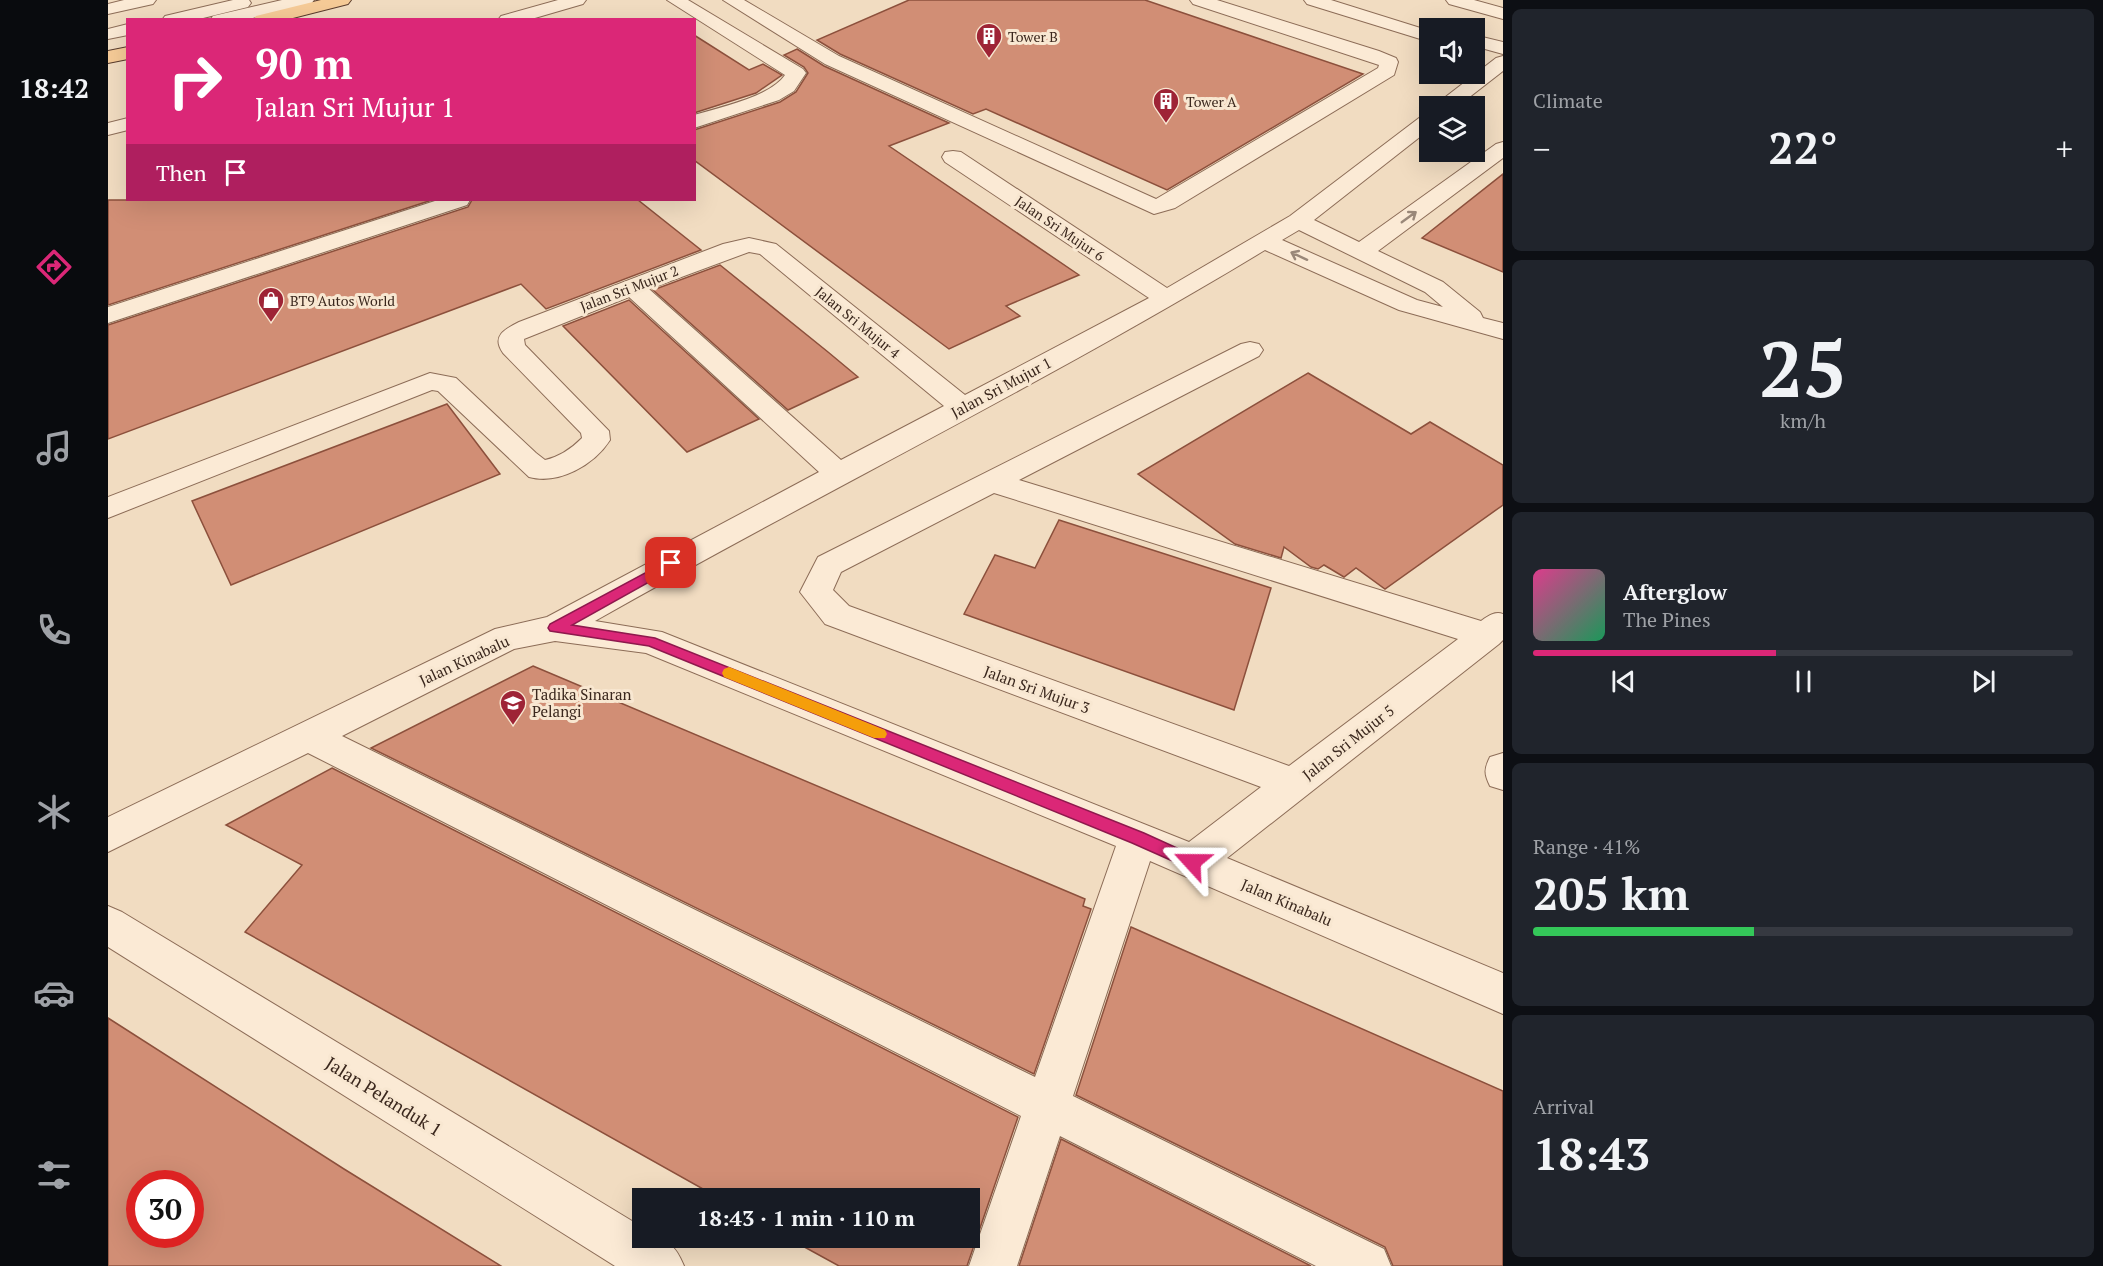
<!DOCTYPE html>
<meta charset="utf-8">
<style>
body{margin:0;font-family:"PT Serif",serif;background:#20242c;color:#f1f3f6;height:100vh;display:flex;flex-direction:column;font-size:22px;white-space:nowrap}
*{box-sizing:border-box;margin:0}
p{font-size:20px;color:#9ea1a6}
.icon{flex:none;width:33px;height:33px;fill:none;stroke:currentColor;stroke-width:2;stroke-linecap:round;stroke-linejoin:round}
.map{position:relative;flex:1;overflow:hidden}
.side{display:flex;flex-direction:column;gap:9px;padding:9px;background:#0d0f14;width:600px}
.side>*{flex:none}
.guide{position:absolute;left:18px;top:18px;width:570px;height:183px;border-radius:0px;box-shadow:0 6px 24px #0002;background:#db2777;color:#fff;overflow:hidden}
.tools{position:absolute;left:1311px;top:18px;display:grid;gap:12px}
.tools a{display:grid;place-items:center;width:66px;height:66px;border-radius:0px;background:#171b24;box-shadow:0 6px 24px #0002;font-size:30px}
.speed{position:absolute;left:18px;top:1170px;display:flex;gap:12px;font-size:30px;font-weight:700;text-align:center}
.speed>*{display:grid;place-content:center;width:78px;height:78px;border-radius:50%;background:#171b24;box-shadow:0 6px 24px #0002;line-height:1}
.speed .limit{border:9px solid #d22;background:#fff;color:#111}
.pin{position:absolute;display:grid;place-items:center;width:51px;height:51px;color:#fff;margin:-26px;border-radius:12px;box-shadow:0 3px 9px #0006}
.me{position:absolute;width:66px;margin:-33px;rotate:294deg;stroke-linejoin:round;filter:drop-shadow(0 0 4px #0008)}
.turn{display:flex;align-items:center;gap:21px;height:126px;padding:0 30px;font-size:27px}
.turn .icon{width:78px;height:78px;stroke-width:2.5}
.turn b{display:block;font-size:42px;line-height:51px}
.then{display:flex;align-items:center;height:57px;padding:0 30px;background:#0003;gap:12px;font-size:22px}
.big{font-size:45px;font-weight:700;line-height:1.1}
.side .card{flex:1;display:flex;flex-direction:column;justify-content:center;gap:9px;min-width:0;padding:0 21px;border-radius:9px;background:#20242c}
.side .dial{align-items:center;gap:0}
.dial b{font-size:78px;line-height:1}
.song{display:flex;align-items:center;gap:18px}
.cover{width:72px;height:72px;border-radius:9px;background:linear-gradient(135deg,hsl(330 70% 55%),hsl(150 70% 35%))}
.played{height:6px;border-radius:3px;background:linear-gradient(90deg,#db2777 45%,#363941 45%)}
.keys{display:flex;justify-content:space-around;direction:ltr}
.heat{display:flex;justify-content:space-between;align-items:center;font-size:33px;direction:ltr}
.charge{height:9px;border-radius:4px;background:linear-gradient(90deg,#34c759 41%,#363941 0)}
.trip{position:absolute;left:524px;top:1188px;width:348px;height:60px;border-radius:0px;background:#171b24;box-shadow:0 6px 24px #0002;font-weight:700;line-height:60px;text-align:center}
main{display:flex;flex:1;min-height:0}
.dock{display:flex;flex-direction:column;width:108px;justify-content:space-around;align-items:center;background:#090b0e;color:#9ea1a6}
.dock .icon{width:42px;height:42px}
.dock .active{color:#db2777}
.dock b{font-size:27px;color:#f1f3f6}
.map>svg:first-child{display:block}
.building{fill:#d18e75;stroke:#8c503c;stroke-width:1.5;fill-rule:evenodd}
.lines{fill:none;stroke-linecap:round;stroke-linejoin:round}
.minor-casing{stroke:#8c6c57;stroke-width:2}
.major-casing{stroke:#593b2c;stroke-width:2}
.minor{fill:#fbead5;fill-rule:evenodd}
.major{fill:#f6cb97;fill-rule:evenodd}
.oneway{stroke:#9a8879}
.route{fill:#db2777;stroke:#8e194d;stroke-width:1.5}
.slow{fill:#f59e0b}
.labels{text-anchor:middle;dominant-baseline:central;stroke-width:6;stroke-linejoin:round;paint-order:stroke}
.far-poi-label{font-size:14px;fill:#3a271d;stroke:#f8e7d1;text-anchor:start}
.far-street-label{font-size:14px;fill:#3a271d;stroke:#f8e7d1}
.street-label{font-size:15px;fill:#3a271d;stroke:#f8e7d1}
.poi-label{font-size:15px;fill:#3a271d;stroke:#f8e7d1;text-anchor:start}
.near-street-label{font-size:18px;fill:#3a271d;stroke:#f8e7d1}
</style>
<main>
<nav class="dock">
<b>18:42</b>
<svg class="icon active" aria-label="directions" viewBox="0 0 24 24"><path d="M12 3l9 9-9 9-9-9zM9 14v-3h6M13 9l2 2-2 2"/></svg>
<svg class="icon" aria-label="music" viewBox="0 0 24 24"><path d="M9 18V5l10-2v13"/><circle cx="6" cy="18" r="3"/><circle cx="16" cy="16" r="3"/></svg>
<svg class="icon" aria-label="phone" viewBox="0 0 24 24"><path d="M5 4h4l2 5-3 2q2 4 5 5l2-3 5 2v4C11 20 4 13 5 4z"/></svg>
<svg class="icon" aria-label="climate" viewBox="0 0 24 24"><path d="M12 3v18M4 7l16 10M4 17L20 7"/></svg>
<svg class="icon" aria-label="car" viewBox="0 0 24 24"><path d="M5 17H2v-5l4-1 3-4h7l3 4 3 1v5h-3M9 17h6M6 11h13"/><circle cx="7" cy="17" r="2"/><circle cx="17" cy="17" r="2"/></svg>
<svg class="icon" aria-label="filters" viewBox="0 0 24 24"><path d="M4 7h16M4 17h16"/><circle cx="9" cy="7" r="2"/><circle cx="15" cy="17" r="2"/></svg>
</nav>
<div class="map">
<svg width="1395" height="1266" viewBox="0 0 1395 1266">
<rect width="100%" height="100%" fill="#f1dcc1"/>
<g class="building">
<polygon points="801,0 1037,0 1255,74 1059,190 878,109 865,114 732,54 709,40"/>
<polygon points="586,35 641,70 655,64 674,75 648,93 586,113"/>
<polygon points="689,49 716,66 841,123 781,146 971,275 898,306 912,316 841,349 586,160 586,130 672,102 688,92 700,73 696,67 676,55"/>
<polygon points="1395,174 1395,272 1314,238"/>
<polygon points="0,200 324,200 0,305"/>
<polygon points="364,200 530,200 593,250 438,309 413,284 0,439 0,325 360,207"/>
<polygon points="612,265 720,352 750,377 680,410 545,290"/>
<polygon points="521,300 651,419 579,452 455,326"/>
<polygon points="1200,373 1303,434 1322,422 1395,465 1395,505 1277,589 1248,568 1236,577 1216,565 1210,569 1203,567 1176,547 1173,558 1127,544 1030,474"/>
<polygon points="339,404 392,474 123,585 84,501"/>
<polygon points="951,520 1163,588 1126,710 856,614 887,555 927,568"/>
<polygon points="425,666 977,899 975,906 983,909 926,1074 263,748"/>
<polygon points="224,768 910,1117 859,1266 731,1266 680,1238 861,1238 861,1198 611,1198 137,932 194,865 118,825"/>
<polygon points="1023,927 1395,1091 1395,1266 1285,1266 1277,1247 968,1095"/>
<path d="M0,1018L236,1169L393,1266H0ZM32,1184H82V1234H32Z"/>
<polygon points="953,1139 1203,1266 911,1266"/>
</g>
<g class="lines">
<g class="minor-casing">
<g id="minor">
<polygon points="16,0 48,0 45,4 0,14 0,4"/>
<polygon points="125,0 141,0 143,3 140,7 87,20 54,20 57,16"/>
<polygon points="174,0 206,0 203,4 136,20 102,20 105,16"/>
<polygon points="450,0 478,0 475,4 420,20 390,20 393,16"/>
<path d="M559,0H580L695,69L698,73L686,91L671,100L586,128V115C612,107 662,97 677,75Z"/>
<polygon points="615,0 636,0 731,56 1048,199 1270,68 1271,65 1085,4 1082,0 1109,0 1271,51 1288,58 1290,62 1286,75 1067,208 1046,214 717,64"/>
<polygon points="1196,0 1223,0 1322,31 1322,42 1199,4"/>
<polygon points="1338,0 1366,0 1395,8 1395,19 1341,4"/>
<polygon points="20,24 20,35 0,39 0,29"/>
<polygon points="1366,35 1395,42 1395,54 1366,46"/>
<polygon points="1395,56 1395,71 1350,106 1328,106 1331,102 1388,58"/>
<path d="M1322,113V129L1206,220L1251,242L1388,144L1395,142V158L1270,251L1335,282L1372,312L1375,318L1395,323V339L1291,310L1157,250C939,382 709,495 487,621L554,632L1081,842L1153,787L717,624L692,592L710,557L1133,344L1142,342L1151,344L1155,350L1151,356L911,480L1373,621C1380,616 1387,611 1395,614V640L1391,644L1119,858L1395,973V1014L1042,861L965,1096L1276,1249L1283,1266H1208L952,1136L909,1266H861L913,1116L200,753L0,852V817L387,629L439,617L711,472L521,297L416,339L417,345L501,431L502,440C486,465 451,485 421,477L330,391L324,390L0,518V497L322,373L348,378L428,453L437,460C451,457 463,449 474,438L473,433L395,353C383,336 397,329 411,322L615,244L641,238L668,244L857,395L1041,298L837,162L834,157L837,152L845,151L853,152L1059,288L1182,216L1315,115ZM1191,230L1317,292L1335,307L1309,300L1174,240ZM641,252L652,254L836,406L733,460L541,289ZM886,493L1350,639L1181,766L741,606L725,590L733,572ZM447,641L538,653L1008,846L927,1077L234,736L406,649Z"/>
<polygon points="20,118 20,130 0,135 0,123"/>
<polygon points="330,200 362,200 359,205 0,323 0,307"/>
<path d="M1395,753V790L1382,786C1376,774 1376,769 1382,757Z"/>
<path d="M0,906L14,912L534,1227V1238C559,1238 567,1244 576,1266H507L0,947Z"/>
</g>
</g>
<g class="major-casing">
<g id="major">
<polygon points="213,0 243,0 240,4 177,20 145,20 148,16"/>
<polygon points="20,47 20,59 0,63 0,51"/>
</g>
</g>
<use href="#minor" class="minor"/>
<use href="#major" class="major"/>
</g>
<defs><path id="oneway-shaft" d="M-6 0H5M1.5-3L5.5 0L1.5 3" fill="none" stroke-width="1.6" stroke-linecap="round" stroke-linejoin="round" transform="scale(1.5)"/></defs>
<g class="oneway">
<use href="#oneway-shaft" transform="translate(1301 217) rotate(-36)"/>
<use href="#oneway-shaft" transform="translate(1191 256) rotate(-155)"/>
</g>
<polygon class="route" points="563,559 570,563 568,567 464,625 547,638 1036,833 1089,857 1092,862 1089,867 1084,869 1078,867 1024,843 541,646 442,631 440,628 442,624"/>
<polygon class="slow" points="621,667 777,730 779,734 777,738 766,738 616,677 614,673 616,669"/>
<defs>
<g id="building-pin" transform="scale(1.35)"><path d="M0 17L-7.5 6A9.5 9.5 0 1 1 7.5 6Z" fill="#9e2436" stroke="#f8e7d1"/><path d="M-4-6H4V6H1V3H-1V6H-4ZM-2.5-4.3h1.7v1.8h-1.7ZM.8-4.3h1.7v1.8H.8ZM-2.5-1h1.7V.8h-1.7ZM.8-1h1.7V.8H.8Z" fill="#fff"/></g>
<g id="shop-pin" transform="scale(1.35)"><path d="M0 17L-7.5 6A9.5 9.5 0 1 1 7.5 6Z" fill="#9e2436" stroke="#f8e7d1"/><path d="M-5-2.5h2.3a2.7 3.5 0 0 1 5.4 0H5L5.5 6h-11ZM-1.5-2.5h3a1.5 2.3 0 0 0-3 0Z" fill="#fff"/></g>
<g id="school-pin" transform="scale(1.35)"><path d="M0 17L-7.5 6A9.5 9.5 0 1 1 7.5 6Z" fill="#9e2436" stroke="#f8e7d1"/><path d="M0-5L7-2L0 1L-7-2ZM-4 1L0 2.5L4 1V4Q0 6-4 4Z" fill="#fff"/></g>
</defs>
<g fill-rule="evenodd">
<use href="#building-pin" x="881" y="36"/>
<use href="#building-pin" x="1058" y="101"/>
<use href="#shop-pin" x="163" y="300"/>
<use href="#school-pin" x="405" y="703"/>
</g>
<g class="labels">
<g class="far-poi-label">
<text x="900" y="36">Tower B</text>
<text x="1078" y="101">Tower A</text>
<text x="182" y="300">BT9 Autos World</text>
</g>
<g class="far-street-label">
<text transform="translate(952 228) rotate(34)">Jalan Sri Mujur 6</text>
<text transform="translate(521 288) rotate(-21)">Jalan Sri Mujur 2</text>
<text transform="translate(750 322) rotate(39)">Jalan Sri Mujur 4</text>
</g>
<g class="street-label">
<text transform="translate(893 387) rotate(-28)">Jalan Sri Mujur 1</text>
<text transform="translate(356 660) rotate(-25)">Jalan Kinabalu</text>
<text transform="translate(929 689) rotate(20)">Jalan Sri Mujur 3</text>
<text transform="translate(1240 742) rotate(-38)">Jalan Sri Mujur 5</text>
<text transform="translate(1179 902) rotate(23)">Jalan Kinabalu</text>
</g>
<g class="poi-label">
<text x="424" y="694">Tadika Sinaran<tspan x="424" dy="17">Pelangi</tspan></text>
</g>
<g class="near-street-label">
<text transform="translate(276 1096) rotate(32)">Jalan Pelanduk 1</text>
</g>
</g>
</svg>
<div class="tools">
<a><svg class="icon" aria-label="sound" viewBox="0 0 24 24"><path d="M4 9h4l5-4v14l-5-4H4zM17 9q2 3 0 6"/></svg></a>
<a><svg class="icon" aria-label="layers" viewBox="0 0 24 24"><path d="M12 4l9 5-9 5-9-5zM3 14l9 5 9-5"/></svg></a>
</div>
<div class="speed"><div class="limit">30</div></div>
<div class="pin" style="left:563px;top:563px;background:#d93025"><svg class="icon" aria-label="arrive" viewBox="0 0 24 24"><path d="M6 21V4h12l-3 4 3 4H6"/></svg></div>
<svg class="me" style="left:1084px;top:862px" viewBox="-20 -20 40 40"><path d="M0-17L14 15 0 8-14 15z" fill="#db2777" stroke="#fff" stroke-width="4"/></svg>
<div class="trip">18:43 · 1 min · 110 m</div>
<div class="guide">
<div class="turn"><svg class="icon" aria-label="right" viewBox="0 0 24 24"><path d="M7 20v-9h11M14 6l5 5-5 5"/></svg><div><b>90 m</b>Jalan Sri Mujur 1</div></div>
<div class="then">Then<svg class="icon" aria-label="arrive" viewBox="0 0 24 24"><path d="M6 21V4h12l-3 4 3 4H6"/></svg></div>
</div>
</div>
<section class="side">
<div class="card"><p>Climate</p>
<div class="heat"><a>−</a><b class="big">22°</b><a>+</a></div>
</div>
<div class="card dial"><b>25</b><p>km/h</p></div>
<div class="card">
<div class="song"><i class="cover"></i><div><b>Afterglow</b><p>The Pines</p></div></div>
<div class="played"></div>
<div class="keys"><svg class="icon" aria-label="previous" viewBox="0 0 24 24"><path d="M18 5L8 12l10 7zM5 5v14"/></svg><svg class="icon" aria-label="pause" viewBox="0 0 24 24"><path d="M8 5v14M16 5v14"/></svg><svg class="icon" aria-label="next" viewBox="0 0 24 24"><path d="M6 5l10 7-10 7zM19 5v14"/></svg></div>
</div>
<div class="card"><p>Range · 41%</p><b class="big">205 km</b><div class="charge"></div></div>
<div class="card"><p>Arrival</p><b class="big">18:43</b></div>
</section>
</main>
